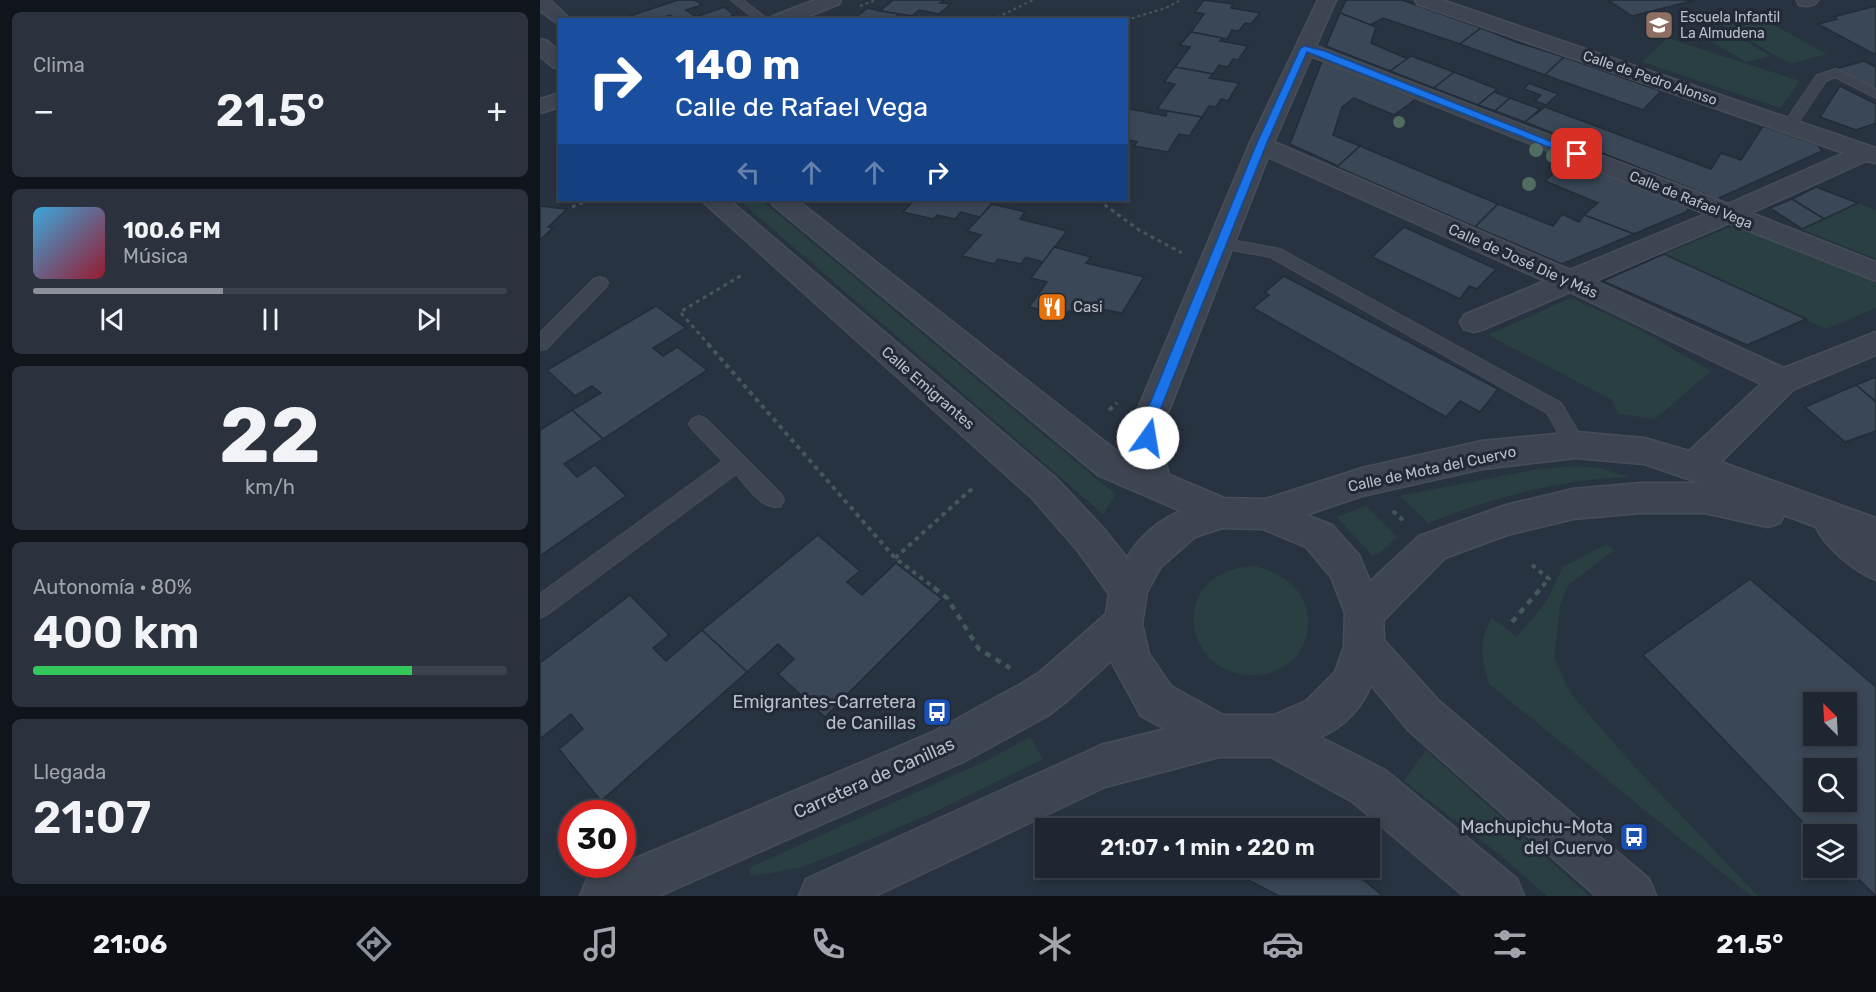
<!DOCTYPE html>
<html lang="es">
<meta charset="utf-8">
<style>
body{margin:0;font-family:Rubik,sans-serif;background:#2b323d;color:#f1f3f6;height:100vh;display:flex;flex-direction:column;font-size:22px;white-space:nowrap}
*{box-sizing:border-box;margin:0}
p{font-size:20px;color:#a1a5ab}
.icon{flex:none;width:33px;height:33px;fill:none;stroke:currentColor;stroke-width:2;stroke-linecap:round;stroke-linejoin:round}
.map{position:relative;flex:1;overflow:hidden}
.panel{display:flex;flex-direction:column;gap:12px;padding:12px;background:#10151b;width:540px}
.panel>*{flex:none}
.top-card{position:absolute;left:18px;top:18px;width:570px;height:183px;border-radius:0px;box-shadow:0 3px 9px #0003,0 0 0 2px #3c434d;background:#1a4fa0;color:#fff;overflow:hidden}
.needle{width:39px;rotate:336deg}
.fabs{position:absolute;left:1263px;top:692px;display:grid;gap:12px}
.fabs a{display:grid;place-items:center;width:54px;height:54px;border-radius:0px;background:#1e2631;box-shadow:0 3px 9px #0003,0 0 0 2px #3c434d;font-size:30px}
.speed{position:absolute;left:18px;top:800px;display:flex;gap:12px;font-size:30px;font-weight:700;text-align:center}
.speed>*{display:grid;place-content:center;width:78px;height:78px;border-radius:50%;background:#1e2631;box-shadow:0 3px 9px #0003,0 0 0 2px #3c434d;line-height:1}
.speed .limit{border:9px solid #d22;background:#fff;color:#111}
.pin{position:absolute;display:grid;place-items:center;width:51px;height:51px;color:#fff;margin:-26px;border-radius:12px;box-shadow:0 3px 9px #0006}
.me{position:absolute;width:66px;margin:-33px;rotate:13deg;stroke-linejoin:round;filter:drop-shadow(0 0 4px #0008)}
.turn{display:flex;align-items:center;gap:21px;height:126px;padding:0 18px;font-size:27px}
.turn .icon{width:78px;height:78px;stroke-width:2.5}
.turn b{display:block;font-size:42px;line-height:51px}
.lanes{display:flex;align-items:center;height:57px;padding:0 18px;background:#0003;justify-content:center;gap:30px;direction:ltr}
.lanes .off{opacity:.35}
.big{font-size:45px;font-weight:600;line-height:1.1}
.panel .tile{flex:1;display:flex;flex-direction:column;justify-content:center;gap:9px;min-width:0;padding:0 21px;border-radius:9px;background:#2b323d}
.panel .dial{align-items:center;gap:0}
.dial b{font-size:78px;line-height:1}
.song{display:flex;align-items:center;gap:18px}
.cover{width:72px;height:72px;border-radius:9px;background:linear-gradient(135deg,hsl(200 70% 55%),hsl(350 70% 35%))}
.played{height:6px;border-radius:3px;background:linear-gradient(90deg,#8c9099 40%,#3c434d 40%)}
.keys{display:flex;justify-content:space-around;direction:ltr}
.heat{display:flex;justify-content:space-between;align-items:center;font-size:33px;direction:ltr}
.charge{height:9px;border-radius:4px;background:linear-gradient(90deg,#34c759 80%,#3c434d 0)}
.trip{position:absolute;left:495px;top:818px;width:345px;height:60px;border-radius:0px;background:#1e2631;box-shadow:0 3px 9px #0003,0 0 0 2px #3c434d;font-weight:600;line-height:60px;text-align:center}
.dock{display:flex;height:96px;justify-content:space-around;align-items:center;background:#0c0f14;color:#a1a5ab}
.dock .icon{width:42px;height:42px}
.dock .current{color:#8c9099}
.dock b{font-size:27px;color:#f1f3f6}
main{display:flex;flex:1;min-height:0}
.map>svg:first-child{display:block}
.green{fill:#2a3f42}
.building{fill:#3a4756;stroke:#232c38;stroke-width:1.5;fill-rule:evenodd}
.lines{fill:none;stroke-linecap:round;stroke-linejoin:round}
.service-casing{stroke:#464e5a;stroke-width:2}
.minor-casing{stroke:#464e5a;stroke-width:3}
.tertiary-casing{stroke:#464e5a;stroke-width:3}
.path-far3{stroke:#43585a;stroke-width:2;stroke-dasharray:3 3;stroke-linecap:butt}
.path-far2{stroke:#43585a;stroke-width:3;stroke-dasharray:4 4;stroke-linecap:butt}
.path-far1{stroke:#43585a;stroke-width:4;stroke-dasharray:4.5 4.5;stroke-linecap:butt}
.path{stroke:#43585a;stroke-width:4.5;stroke-dasharray:6 6;stroke-linecap:butt}
.service{fill:#3c4551;fill-rule:evenodd}
.minor{fill:#3c4551;fill-rule:evenodd}
.tertiary{fill:#3c4551;fill-rule:evenodd}
.tree{fill:#516c61}
.route{fill:#1a73e8;stroke:#114b97;stroke-width:1.5}
.labels{text-anchor:middle;dominant-baseline:central;stroke-width:6;stroke-linejoin:round;paint-order:stroke}
.far-poi-label{font-size:14px;fill:#b9c0cb;stroke:#212a36;text-anchor:start}
.far-street-label{font-size:14px;fill:#b9c0cb;stroke:#212a36}
.street-label{font-size:15px;fill:#b9c0cb;stroke:#212a36}
.poi-label{font-size:15px;fill:#b9c0cb;stroke:#212a36;text-anchor:start}
.near-poi-label{font-size:18px;fill:#b9c0cb;stroke:#212a36;text-anchor:end}
.near-street-label{font-size:18px;fill:#b9c0cb;stroke:#212a36}
</style>
<main>
<section class="panel">
<div class="tile"><p>Clima</p>
<div class="heat"><a>−</a><b class="big">21.5°</b><a>+</a></div>
</div>
<div class="tile">
<div class="song"><i class="cover"></i><div><b>100.6 FM</b><p>Música</p></div></div>
<div class="played"></div>
<div class="keys"><svg class="icon" aria-label="previous" viewBox="0 0 24 24"><path d="M18 5L8 12l10 7zM5 5v14"/></svg><svg class="icon" aria-label="pause" viewBox="0 0 24 24"><path d="M8 5v14M16 5v14"/></svg><svg class="icon" aria-label="next" viewBox="0 0 24 24"><path d="M6 5l10 7-10 7zM19 5v14"/></svg></div>
</div>
<div class="tile dial"><b>22</b><p>km/h</p></div>
<div class="tile"><p>Autonomía · 80%</p><b class="big">400 km</b><div class="charge"></div></div>
<div class="tile"><p>Llegada</p><b class="big">21:07</b></div>
</section>
<div class="map">
<svg width="1336" height="896" viewBox="0 0 1336 896">
<rect width="100%" height="100%" fill="#283341"/>
<g class="green">
<polygon points="1217,16 1287,54 1250,64 1181,24"/>
<polygon points="1181,27 1230,56 1206,62 1157,33"/>
<polygon points="1127,38 1260,81 1240,108 1102,62"/>
<polygon points="199,200 221,200 576,495 563,514"/>
<polygon points="1318,203 1336,210 1336,259 1262,229"/>
<polygon points="1193,226 1336,283 1336,308 1286,329 1124,254"/>
<polygon points="1031,298 1095,327 1171,371 1115,419 1078,414 1072,400 948,335"/>
<path d="M1035,466L1060,468L1089,477C1019,480 954,497 888,523L860,496L992,470Z"/>
<polygon points="826,506 857,537 838,554 832,555 797,517"/>
<path d="M1066,544L1074,550L1028,585L1020,605L1014,659L1031,694L1094,766L1218,896H1211L949,684C942,659 938,640 952,618L977,637L1006,602L1023,567Z"/>
<path d="M713,566C755,574 782,608 761,649C755,661 741,670 729,673C646,692 619,572 713,566Z"/>
<polygon points="490,737 503,759 390,814 298,853 259,868 211,876 209,868 450,759"/>
<polygon points="886,750 1049,896 1007,896 965,859 864,781"/>
</g>
<g class="building">
<polygon points="138,0 155,0 162,5 146,10 156,17 184,7 194,15 181,20 136,20 130,15 116,20 90,20 87,17"/>
<polygon points="353,0 404,0 400,3 411,4 399,14 379,10 372,16 340,11"/>
<polygon points="664,0 693,4 691,8 720,13 711,24 705,23 699,31 692,30 687,39 651,32 664,14 655,12"/>
<polygon points="806,0 862,0 941,28 920,44 843,18 830,25 800,13"/>
<polygon points="1068,0 1155,0 1092,16"/>
<polygon points="1336,6 1336,55 1278,24 1297,19 1293,17"/>
<polygon points="328,8 340,11 359,14 351,20 312,20"/>
<polygon points="800,13 836,27 831,43 868,59 850,71 786,46"/>
<polygon points="941,28 976,42 1024,57 1005,75 920,44"/>
<polygon points="651,32 682,38 680,41 708,46 698,60 693,59 688,67 679,65 673,74 635,67 650,47 640,45"/>
<polygon points="871,56 914,72 894,88 850,71"/>
<polygon points="1024,57 1121,91 1103,110 1005,75"/>
<polygon points="782,61 876,99 854,115 814,98 802,107 793,135 820,146 798,166 750,144"/>
<polygon points="1324,61 1336,67 1336,91 1295,69"/>
<polygon points="635,67 673,74 669,78 699,83 688,101 681,99 676,107 669,106 662,117 617,109 635,84 624,82"/>
<polygon points="914,72 957,89 938,105 894,88"/>
<polygon points="989,83 994,85 1018,94 1006,105 995,101 1001,95 984,89"/>
<polygon points="1300,86 1336,104 1336,123 1316,130 1280,117"/>
<polygon points="954,92 970,98 955,111 938,105"/>
<polygon points="970,98 1000,109 985,122 955,111"/>
<polygon points="1005,107 1171,169 1181,153 1201,160 1223,126 1278,145 1282,151 1177,199 985,122"/>
<polygon points="586,108 626,116 627,111 662,117 649,136 639,134 628,152 594,146 597,142 586,139"/>
<polygon points="820,146 958,204 935,227 797,167"/>
<polygon points="1028,159 1149,208 1146,212 1094,234 1044,215 1058,203 1005,181"/>
<polygon points="1276,187 1318,203 1284,219 1252,199"/>
<polygon points="1252,199 1284,219 1262,229 1230,208"/>
<polygon points="374,200 455,200 440,217 421,212 415,219 397,215 393,219 363,212"/>
<polygon points="452,204 485,212 480,219 527,231 503,262 486,257 481,264 458,259 454,264 422,256 441,235 427,231"/>
<polygon points="958,204 1013,226 1022,214 1039,222 1044,215 1094,234 1022,264 935,227"/>
<polygon points="0,206 27,209 8,227 13,228 0,240"/>
<polygon points="864,227 956,269 937,289 929,286 920,299 832,257"/>
<polygon points="514,247 551,257 546,263 604,277 582,313 556,308 550,316 529,311 525,316 489,307 507,282 491,278"/>
<polygon points="1124,254 1266,319 1207,345 1063,281"/>
<polygon points="744,276 958,389 940,412 920,401 906,417 713,308 729,295 725,292"/>
<polygon points="116,306 146,328 113,348 123,356 137,347 167,370 63,439 32,410 61,393 52,386 35,396 7,370"/>
<polygon points="1336,377 1336,402 1316,385"/>
<polygon points="1316,385 1336,402 1336,431 1305,442 1265,407"/>
<polygon points="32,410 63,439 24,464 37,477 55,465 86,496 0,556 0,430"/>
<polygon points="278,535 320,571 307,582 322,595 356,563 402,599 285,717 238,674 254,659 238,644 207,672 162,630"/>
<path d="M1210,579L1336,687V896L1306,867V834H1274L1103,655ZM1274,702H1306V735H1274ZM1274,768H1306V801H1274Z"/>
<polygon points="90,595 129,635 113,648 126,661 162,630 207,672 61,801 19,749 43,729 31,714 0,739 0,663"/>
<polygon points="796,867 825,881 843,896 739,896 685,868"/>
</g>
<g class="lines">
<g class="service-casing">
<g id="service">
<polygon points="191,0 203,0 229,20 216,20"/>
<polygon points="1296,69 1336,89 1336,98 1295,77 1286,81 1254,129 1244,129 1242,126 1277,75"/>
<polygon points="681,238 740,249 1021,403 1046,445 1043,451 1036,453 1029,451 1007,413 730,257 675,247 673,243"/>
<polygon points="60,277 66,279 68,283 66,287 6,349 0,350 0,333 54,279"/>
<path d="M159,416L166,419L241,494L244,500L241,506C223,512 207,486 196,474L8,614L0,618V594L183,461L152,429L149,424L152,419Z"/>
</g>
</g>
<g class="minor-casing">
<g id="minor">
<polygon points="275,0 301,0 299,4 259,20 231,20 233,16"/>
<path d="M778,0H796L776,46L1188,204L1304,153L877,4L875,0H902L1336,148V163L1326,161L1211,213L1336,262V281L1189,223L1055,281L1244,368L1336,332V355L1254,389L1181,462L1336,518V580C1314,571 1286,548 1276,527L1244,515L1240,523L1228,527L1165,513H1100L1033,519L967,535L905,558L838,626L824,631L810,626L805,613L810,600L879,536L966,505L1033,489L1100,483H1160L1104,464L1036,458L942,469L822,496L725,529L713,525L707,514L713,503L822,468L942,441L1036,432L1104,438L1149,451L1221,384L1030,292L944,329L934,332L924,329L920,322L924,315L1005,281L728,157L624,423V453L630,482L625,492L613,496L601,492C590,470 591,447 592,423L709,145ZM771,57L776,58L1166,214L1030,270L734,142Z"/>
<path d="M1257,0H1278C1274,7 1267,7 1259,5Z"/>
<polygon points="20,93 20,107 0,113 0,99"/>
</g>
</g>
<g class="tertiary-casing">
<g id="tertiary">
<polygon points="0,0 10,0 31,20 20,20 20,25 0,11"/>
<polygon points="0,39 7,41 20,52 20,69 13,67 0,56"/>
<path d="M161,200H189L517,479L564,529L587,558C598,538 620,519 641,511L558,475L233,205L230,200H257L582,455L684,498L725,499L792,525L819,555L824,567L843,613L844,640L899,701L1109,879L1116,896H1056L869,731L831,685C822,708 803,728 780,737L845,770L977,879L984,896H924L813,802L731,757H679L565,787L335,896H259L266,879L546,752L561,745L625,729L601,716L571,661L528,700L509,715L423,762L119,896H40L47,879L393,732L479,685L500,672L566,614L569,594L538,551L493,499ZM682,528L723,529L766,547L791,577L805,613L804,647L795,672L766,701L734,715H683L631,686L609,654L602,624L607,592L620,568L655,537Z"/>
</g>
</g>
<g class="path-far3">
<polyline points="320,6 336,0"/>
<polyline points="452,20 493,0"/>
<polyline points="586,20 626,8 641,0"/>
</g>
<g class="path-far2">
<polyline points="558,200 599,230 642,253"/>
<polyline points="32,207 49,200"/>
<polyline points="170,346 140,312 202,275"/>
</g>
<g class="path-far1">
<polyline points="168,344 355,558 396,589"/>
<polyline points="569,410 577,403"/>
<polyline points="853,511 865,522"/>
<polyline points="355,558 435,486"/>
<polyline points="992,565 1009,579 1000,589"/>
</g>
<g class="path">
<polyline points="394,588 407,598 439,649 470,668"/>
<polyline points="972,622 1001,588"/>
</g>
<use href="#service" class="service"/>
<use href="#minor" class="minor"/>
<use href="#tertiary" class="tertiary"/>
</g>
<g class="tree">
<circle cx="859" cy="122" r="6"/>
<circle cx="996" cy="150" r="7"/>
<circle cx="1013" cy="156" r="7"/>
<circle cx="989" cy="184" r="7"/>
</g>
<polygon class="route" points="764,46 785,51 1042,154 1034,157 767,52 726,145 615,423 614,438 608,443 603,442 602,423 716,145 760,49"/>
<defs>
<g id="school-square" transform="scale(1.5)"><rect x="-9" y="-9" width="18" height="18" rx="4" fill="#8d6e63" stroke="#212a36"/><path d="M0-5L7-2L0 1L-7-2ZM-4 1L0 2.5L4 1V4Q0 6-4 4Z" fill="#fff"/></g>
<g id="restaurant-square" transform="scale(1.5)"><rect x="-9" y="-9" width="18" height="18" rx="4" fill="#e8710a" stroke="#212a36"/><path d="M-5-6h1v4h1v-4h1v4h1v-4h1v5L-1.5 .5V6h-2V.5L-5-1ZM5-6V6H3V1.5H1.5Q1.5-4 5-6Z" fill="#fff"/></g>
<g id="bus-square" transform="scale(1.5)"><rect x="-9" y="-9" width="18" height="18" rx="4" fill="#1a4fb4" stroke="#212a36"/><path d="M-5-6H5V4H4V6H2V4H-2V6H-4V4H-5ZM-3.5-4V0h7V-4ZM-3.5 1.2v1.5H-2V1.2ZM2 1.2v1.5H3.5V1.2Z" fill="#fff"/></g>
</defs>
<g fill-rule="evenodd">
<use href="#school-square" x="1119" y="25"/>
<use href="#restaurant-square" x="512" y="307"/>
<use href="#bus-square" x="397" y="712"/>
<use href="#bus-square" x="1094" y="837"/>
</g>
<g class="labels">
<g class="far-poi-label">
<text x="1140" y="17">Escuela Infantil<tspan x="1140" dy="16">La Almudena</tspan></text>
</g>
<g class="far-street-label">
<text transform="translate(1110 78) rotate(19)">Calle de Pedro Alonso</text>
<text transform="translate(1151 200) rotate(22)">Calle de Rafael Vega</text>
</g>
<g class="street-label">
<text transform="translate(983 261) rotate(24)">Calle de José Die y Más</text>
<text transform="translate(388 388) rotate(41)">Calle Emigrantes</text>
<text transform="translate(892 469) rotate(-12)">Calle de Mota del Cuervo</text>
</g>
<g class="poi-label">
<text x="533" y="307">Casi</text>
</g>
<g class="near-poi-label">
<text x="376" y="702">Emigrantes-Carretera<tspan x="376" dy="21">de Canillas</tspan></text>
<text x="1073" y="827">Machupichu-Mota<tspan x="1073" dy="21">del Cuervo</tspan></text>
</g>
<g class="near-street-label">
<text transform="translate(334 778) rotate(-24)">Carretera de Canillas</text>
</g>
</g>
</svg>
<div class="fabs">
<a><svg class="needle" viewBox="-14 -14 28 28"><path d="M0-13l5 13h-10z" fill="#e53935"/><path d="M0 13l5-13h-10z" fill="#a1a5ab"/></svg></a>
<a><svg class="icon" aria-label="search" viewBox="0 0 24 24"><circle cx="10" cy="10" r="6"/><path d="M15 15l6 6"/></svg></a>
<a><svg class="icon" aria-label="layers" viewBox="0 0 24 24"><path d="M12 4l9 5-9 5-9-5zM3 14l9 5 9-5"/></svg></a>
</div>
<div class="speed"><div class="limit">30</div></div>
<div class="pin" style="left:1037px;top:154px;background:#d93025"><svg class="icon" aria-label="arrive" viewBox="0 0 24 24"><path d="M6 21V4h12l-3 4 3 4H6"/></svg></div>
<svg class="me" style="left:608px;top:438px" viewBox="-20 -20 40 40"><circle r="19" fill="#fff"/><path d="M0-13L10 11 0 6-10 11z" fill="#1a73e8"/></svg>
<div class="trip">21:07 · 1 min · 220 m</div>
<div class="top-card">
<div class="turn"><svg class="icon" aria-label="right" viewBox="0 0 24 24"><path d="M7 20v-9h11M14 6l5 5-5 5"/></svg><div><b>140 m</b>Calle de Rafael Vega</div></div>
<div class="lanes"><svg class="icon off" aria-label="left" viewBox="0 0 24 24"><path d="M17 20v-9H6M10 6l-5 5 5 5"/></svg><svg class="icon off" aria-label="ahead" viewBox="0 0 24 24"><path d="M12 20V5M6 11l6-6 6 6"/></svg><svg class="icon off" aria-label="ahead" viewBox="0 0 24 24"><path d="M12 20V5M6 11l6-6 6 6"/></svg><svg class="icon" aria-label="right" viewBox="0 0 24 24"><path d="M7 20v-9h11M14 6l5 5-5 5"/></svg></div>
</div>
</div>
</main>
<nav class="dock">
<b>21:06</b>
<svg class="icon current" aria-label="directions" viewBox="0 0 24 24"><path d="M12 3l9 9-9 9-9-9zM9 14v-3h6M13 9l2 2-2 2"/></svg>
<svg class="icon" aria-label="music" viewBox="0 0 24 24"><path d="M9 18V5l10-2v13"/><circle cx="6" cy="18" r="3"/><circle cx="16" cy="16" r="3"/></svg>
<svg class="icon" aria-label="phone" viewBox="0 0 24 24"><path d="M5 4h4l2 5-3 2q2 4 5 5l2-3 5 2v4C11 20 4 13 5 4z"/></svg>
<svg class="icon" aria-label="climate" viewBox="0 0 24 24"><path d="M12 3v18M4 7l16 10M4 17L20 7"/></svg>
<svg class="icon" aria-label="car" viewBox="0 0 24 24"><path d="M5 17H2v-5l4-1 3-4h7l3 4 3 1v5h-3M9 17h6M6 11h13"/><circle cx="7" cy="17" r="2"/><circle cx="17" cy="17" r="2"/></svg>
<svg class="icon" aria-label="filters" viewBox="0 0 24 24"><path d="M4 7h16M4 17h16"/><circle cx="9" cy="7" r="2"/><circle cx="15" cy="17" r="2"/></svg>
<b>21.5°</b>
</nav>
